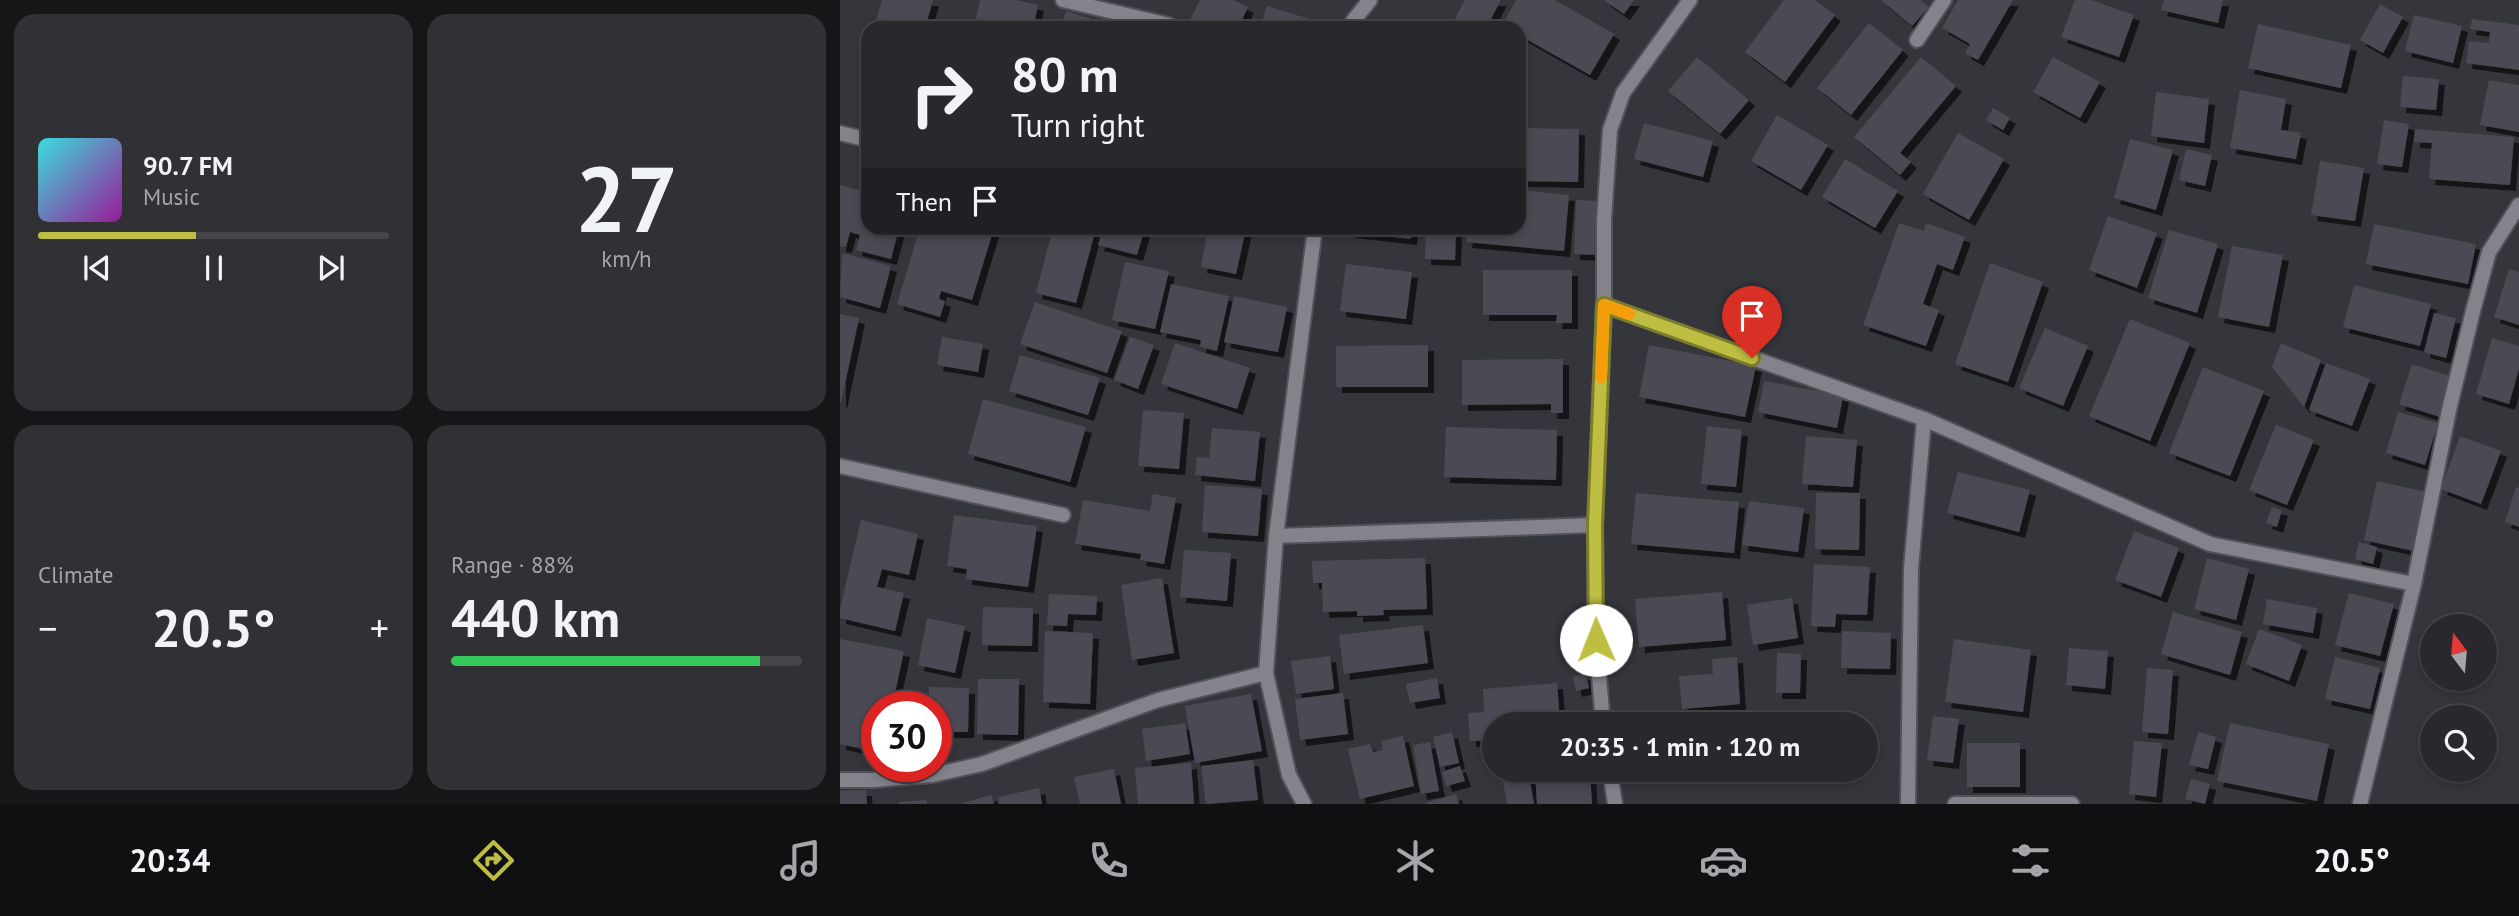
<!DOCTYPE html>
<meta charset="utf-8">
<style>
body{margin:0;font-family:"PT Sans",sans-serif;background:#303035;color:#f1f3f6;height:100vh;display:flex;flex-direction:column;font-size:26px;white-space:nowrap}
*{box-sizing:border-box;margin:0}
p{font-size:23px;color:#a5a6aa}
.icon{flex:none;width:38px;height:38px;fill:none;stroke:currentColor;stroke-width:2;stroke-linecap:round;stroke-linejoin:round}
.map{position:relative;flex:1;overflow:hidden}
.panel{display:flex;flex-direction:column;gap:14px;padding:14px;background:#161619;width:840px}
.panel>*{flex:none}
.hud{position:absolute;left:21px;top:21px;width:665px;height:214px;border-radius:21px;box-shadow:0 4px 10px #0003,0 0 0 2px #444449;background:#28282d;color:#f1f3f6;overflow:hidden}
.needle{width:46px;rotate:344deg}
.buttons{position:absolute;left:1580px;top:614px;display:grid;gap:14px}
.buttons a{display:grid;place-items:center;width:77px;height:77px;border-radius:50%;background:#28282d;box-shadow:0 4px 10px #0003,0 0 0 2px #444449;font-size:35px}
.speed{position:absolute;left:21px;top:691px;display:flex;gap:14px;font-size:35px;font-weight:700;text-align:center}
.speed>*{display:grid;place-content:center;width:91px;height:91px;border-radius:50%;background:#28282d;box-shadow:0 4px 10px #0003,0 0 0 2px #444449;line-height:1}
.speed .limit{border:10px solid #d22;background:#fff;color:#111}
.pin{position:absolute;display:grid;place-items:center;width:60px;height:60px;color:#fff;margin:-72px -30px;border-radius:50% 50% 50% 0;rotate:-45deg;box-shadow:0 0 7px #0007}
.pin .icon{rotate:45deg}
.me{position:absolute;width:77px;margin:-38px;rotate:359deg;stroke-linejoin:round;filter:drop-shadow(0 0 5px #0008)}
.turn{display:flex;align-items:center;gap:24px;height:147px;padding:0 35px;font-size:32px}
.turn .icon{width:91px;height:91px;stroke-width:2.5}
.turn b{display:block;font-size:49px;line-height:60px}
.then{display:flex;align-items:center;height:66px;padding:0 35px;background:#0003;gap:14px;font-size:26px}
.big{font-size:52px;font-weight:700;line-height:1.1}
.panel .card{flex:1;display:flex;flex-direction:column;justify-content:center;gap:10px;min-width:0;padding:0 24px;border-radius:21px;background:#303035}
.panel .dial{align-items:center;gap:0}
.dial b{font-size:91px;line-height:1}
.song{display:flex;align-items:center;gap:21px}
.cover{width:84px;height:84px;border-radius:10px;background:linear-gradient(135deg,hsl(180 70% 55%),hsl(300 70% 35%))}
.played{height:7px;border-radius:4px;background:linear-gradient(90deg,#bebf42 45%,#444449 45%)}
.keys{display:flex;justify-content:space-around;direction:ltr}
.heat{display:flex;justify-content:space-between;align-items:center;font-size:38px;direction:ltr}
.charge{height:10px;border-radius:5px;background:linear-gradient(90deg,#34c759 88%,#444449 0)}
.panel .tiles{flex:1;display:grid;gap:14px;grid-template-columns:repeat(2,1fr)}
.trip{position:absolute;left:642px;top:712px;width:396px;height:70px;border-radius:35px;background:#28282d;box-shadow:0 4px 10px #0003,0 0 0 2px #444449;font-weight:700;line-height:70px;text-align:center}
.tab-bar{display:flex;height:112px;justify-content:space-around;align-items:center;background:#101012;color:#a5a6aa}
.tab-bar .icon{width:49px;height:49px}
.tab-bar .selected{color:#bebf42}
.tab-bar b{font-size:32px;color:#f1f3f6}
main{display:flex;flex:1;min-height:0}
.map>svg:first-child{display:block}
.building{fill:#4b4a52;filter:url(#shadow)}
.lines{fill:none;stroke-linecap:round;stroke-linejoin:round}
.minor-casing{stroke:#525158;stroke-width:18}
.minor{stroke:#84838b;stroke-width:14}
.route-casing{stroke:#7c7c2b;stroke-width:18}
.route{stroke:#bebf42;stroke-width:12}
.slow{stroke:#f59e0b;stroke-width:12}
</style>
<main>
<section class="panel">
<div class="tiles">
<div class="card">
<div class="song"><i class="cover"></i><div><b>90.7 FM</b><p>Music</p></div></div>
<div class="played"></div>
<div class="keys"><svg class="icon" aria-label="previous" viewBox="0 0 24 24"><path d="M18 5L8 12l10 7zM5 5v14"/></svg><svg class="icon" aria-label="pause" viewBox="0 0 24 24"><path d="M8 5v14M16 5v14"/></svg><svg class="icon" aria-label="next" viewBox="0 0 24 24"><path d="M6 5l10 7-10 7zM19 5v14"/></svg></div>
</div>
<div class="card dial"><b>27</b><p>km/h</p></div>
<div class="card"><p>Climate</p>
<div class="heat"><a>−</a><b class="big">20.5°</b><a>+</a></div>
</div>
<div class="card"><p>Range · 88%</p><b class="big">440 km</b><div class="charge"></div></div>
</div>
</section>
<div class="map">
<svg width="1679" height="804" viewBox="0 0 1679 804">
<defs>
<filter id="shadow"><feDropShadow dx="6" dy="6" stdDeviation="0" flood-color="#0009"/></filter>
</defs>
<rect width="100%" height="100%" fill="#35353c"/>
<g class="building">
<polygon points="42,0 93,0 85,28 34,28"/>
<polygon points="140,0 176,0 198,5 193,28 134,28"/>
<polygon points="360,0 393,0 408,7 398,28 346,28"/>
<polygon points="625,0 661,0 646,28 624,28 613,22"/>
<polygon points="676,0 715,0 774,34 750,75 679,35 679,28 667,28 662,25"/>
<polygon points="764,0 794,0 784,14"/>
<polygon points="944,0 975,0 995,15 945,82 905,52"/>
<polygon points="1041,0 1080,0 1089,7 1072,26"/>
<polygon points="1118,0 1173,0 1138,60 1125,53 1130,44 1102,28"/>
<polygon points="1235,0 1251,0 1294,15 1279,57 1221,37"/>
<polygon points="1324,0 1383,0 1378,23 1321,10"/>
<polygon points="1540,4 1563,17 1543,53 1520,40"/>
<polygon points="427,6 482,23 481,28 420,28"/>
<polygon points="226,11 265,23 263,28 220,28"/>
<polygon points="1574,15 1622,26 1613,63 1565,51"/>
<polygon points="1632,19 1679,25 1679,70 1626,63 1629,41 1649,43 1650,32 1630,29"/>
<polygon points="1029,23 1063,50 1011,115 977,88"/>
<polygon points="1418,24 1511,45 1501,88 1408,68"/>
<polygon points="28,42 28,66 19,62"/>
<polygon points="857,57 909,100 880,134 828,91"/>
<polygon points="1081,57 1116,86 1060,153 1071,162 1060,175 1014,137"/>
<polygon points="1213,57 1260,82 1240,118 1193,92"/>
<polygon points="1563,76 1599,79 1596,110 1560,107"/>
<polygon points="1649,80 1679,85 1679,132 1640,125"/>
<polygon points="1400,90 1446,99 1441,130 1461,133 1456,159 1390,148"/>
<polygon points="1316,92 1369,99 1364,143 1311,136"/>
<polygon points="1153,108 1170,118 1163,130 1146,120"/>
<polygon points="937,115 988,145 961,190 911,161"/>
<polygon points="1544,120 1569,124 1562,167 1537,164"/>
<polygon points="804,123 873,141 863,177 794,159"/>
<polygon points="679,128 739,129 738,182 679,181"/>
<polygon points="1575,129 1674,137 1670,185 1589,179 1592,143 1574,142"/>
<polygon points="1118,133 1164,159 1129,220 1083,194"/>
<polygon points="1290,139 1333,150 1316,210 1274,198"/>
<polygon points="1346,149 1372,155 1365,186 1339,180"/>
<polygon points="1005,159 1058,191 1035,228 982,197"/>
<polygon points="1480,161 1524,168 1515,221 1471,215"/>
<polygon points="0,185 28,193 28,228 59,228 51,259 16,250 20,235 10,232 6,247 0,246"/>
<polygon points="679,190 729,195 724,251 626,242 628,228 679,228"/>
<polygon points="736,200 759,201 758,255 734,254"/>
<polygon points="1268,216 1317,233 1297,288 1249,270"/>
<polygon points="1059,223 1084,231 1086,223 1125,237 1113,270 1097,264 1083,304 1099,310 1086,346 1023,325"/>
<polygon points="1534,224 1636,244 1628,284 1526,264"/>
<polygon points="80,228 154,228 132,300 101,291 99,299 105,301 100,317 57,304"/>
<polygon points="213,228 256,228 236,303 196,293"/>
<polygon points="263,228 305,228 297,255 258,245"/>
<polygon points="368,228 406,228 396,274 361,267"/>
<polygon points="509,228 572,228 571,239 509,232"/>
<polygon points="586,228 616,228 615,260 585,259"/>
<polygon points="1329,230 1378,244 1357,313 1308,298"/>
<polygon points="1392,246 1443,255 1429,327 1378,317"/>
<polygon points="2,253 51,266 40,308 0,297"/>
<polygon points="285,262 329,271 315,329 272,320"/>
<polygon points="1150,263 1203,282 1168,382 1115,364"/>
<polygon points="506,264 572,272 566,319 500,311"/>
<polygon points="1669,269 1679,272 1679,325 1654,317"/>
<polygon points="643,270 732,270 732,323 716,323 717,315 643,315"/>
<polygon points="331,284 389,296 377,351 360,347 361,340 320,332"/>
<polygon points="1514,285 1591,304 1580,346 1503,327"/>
<polygon points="394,296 447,307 438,352 384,342"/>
<polygon points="195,302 282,331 267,373 180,344"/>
<polygon points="1594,313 1616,318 1606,358 1584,352"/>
<polygon points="0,314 19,318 1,403 0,402"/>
<polygon points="1290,319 1350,343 1310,441 1249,416"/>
<polygon points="1205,328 1248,346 1223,406 1179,388"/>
<polygon points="102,337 143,344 138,372 97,365"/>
<polygon points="290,337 314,345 298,389 274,380"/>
<polygon points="1652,338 1679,346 1679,369 1669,404 1636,394"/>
<polygon points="335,343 410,368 397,409 321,384"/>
<polygon points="1441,343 1481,360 1464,407 1432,367"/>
<polygon points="588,345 588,387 496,387 496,346"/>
<polygon points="809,345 916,366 905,417 799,397"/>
<polygon points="180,355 260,378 248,415 169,391"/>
<polygon points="723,359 723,413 711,413 711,404 622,405 622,360"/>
<polygon points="1486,363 1530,379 1512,426 1469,410"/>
<polygon points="1572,364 1613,377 1600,417 1559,404"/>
<polygon points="1363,367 1424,391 1390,476 1329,453"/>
<polygon points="924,381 1003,396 997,428 918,412"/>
<polygon points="143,399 246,427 230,482 128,454"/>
<polygon points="303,410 344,413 339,469 298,466"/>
<polygon points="1558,412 1598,423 1585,465 1546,453"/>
<polygon points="1436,425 1474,440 1447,505 1409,490"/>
<polygon points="867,426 902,430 896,487 861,484"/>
<polygon points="606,427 717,430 716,480 604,477"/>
<polygon points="372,428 420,432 415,481 355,475 357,457 369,458"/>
<polygon points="966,436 1017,440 1013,487 962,484"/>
<polygon points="1620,436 1661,451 1641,504 1601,489"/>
<polygon points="1118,472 1190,490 1179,532 1107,513"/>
<polygon points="1537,481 1587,492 1573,551 1524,540"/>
<polygon points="365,485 422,489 418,536 362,532"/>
<polygon points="1676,487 1679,488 1679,527 1665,522"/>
<polygon points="796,493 899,502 894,553 791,544"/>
<polygon points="976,493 1020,493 1019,550 975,549"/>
<polygon points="313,494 336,498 324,564 300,560 301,554 235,544 243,500 310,511"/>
<polygon points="909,501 964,508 958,552 902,545"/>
<polygon points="1432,507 1442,510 1437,527 1426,523"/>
<polygon points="114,515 197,526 188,587 126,579 127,569 107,566"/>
<polygon points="21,520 78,534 69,575 42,569 37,587 64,593 55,631 0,618 0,609"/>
<polygon points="1294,531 1339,548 1321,597 1275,580"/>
<polygon points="1519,542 1537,547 1533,564 1515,559"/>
<polygon points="344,550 391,553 387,601 340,597"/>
<polygon points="585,558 587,609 543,610 544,615 517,616 517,611 483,612 482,583 473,583 472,561"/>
<polygon points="1367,558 1409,569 1396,620 1354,609"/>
<polygon points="974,564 1030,567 1027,615 996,614 995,627 971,626"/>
<polygon points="322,578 334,653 292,660 281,585"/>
<polygon points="882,592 886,640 799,647 795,599"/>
<polygon points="1509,593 1554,604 1540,656 1495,645"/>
<polygon points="209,594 257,596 256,615 228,614 227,626 207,625"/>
<polygon points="952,598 958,638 913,645 907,605"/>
<polygon points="1427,599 1477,608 1473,633 1423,624"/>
<polygon points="143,607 193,608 192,646 142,645"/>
<polygon points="1333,612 1402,632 1390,675 1321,654"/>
<polygon points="87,618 125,626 115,673 78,665"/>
<polygon points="583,625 588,663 504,674 499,635"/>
<polygon points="1419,629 1462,645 1449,681 1406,664"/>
<polygon points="205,631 253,633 250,704 203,702"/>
<polygon points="1002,631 1051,633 1050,669 1001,668"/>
<polygon points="0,639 64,651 52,707 37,707 37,752 0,744"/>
<polygon points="1114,639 1191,650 1183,712 1105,702"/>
<polygon points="1229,648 1268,651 1265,689 1226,685"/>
<polygon points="937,653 961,654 960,693 936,693"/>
<polygon points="490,656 494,689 456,694 451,661"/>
<polygon points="897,657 900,704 842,709 839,676 873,674 872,659"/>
<polygon points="1495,657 1540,668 1530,709 1485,699"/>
<polygon points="1307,668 1333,670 1328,734 1302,732"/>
<polygon points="746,674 749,688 736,691 733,676"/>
<polygon points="597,678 600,698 570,703 566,684"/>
<polygon points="138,679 179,679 178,735 137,734"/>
<polygon points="717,683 720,724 654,724 654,740 630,741 628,713 644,712 643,689"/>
<polygon points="89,687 129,688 128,732 96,732 96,707 89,707"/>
<polygon points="503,693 508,734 460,740 455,699"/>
<polygon points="411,694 422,751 355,763 345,706"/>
<polygon points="1093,716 1119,719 1113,763 1087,760"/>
<polygon points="345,723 350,754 306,761 302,729"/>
<polygon points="1390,723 1489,744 1477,801 1377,781"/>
<polygon points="612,732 619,763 600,767 593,737"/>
<polygon points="1358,732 1376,737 1368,769 1349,765"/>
<polygon points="563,736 574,786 520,799 508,749 530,744 533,752 543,750 541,741"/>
<polygon points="1294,741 1322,743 1316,797 1289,794"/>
<polygon points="590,742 599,791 581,794 573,745"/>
<rect x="1127" y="743" width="53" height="44"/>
<polygon points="413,760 418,800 366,804 361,766"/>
<polygon points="351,763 354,804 298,804 295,768"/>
<polygon points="620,766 625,781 606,786 602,772"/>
<polygon points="274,769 281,804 240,804 234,777"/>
<polygon points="661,770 688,770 694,804 667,804"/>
<polygon points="695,770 742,770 742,775 750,774 752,804 697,804"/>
<polygon points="1351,779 1370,784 1365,804 1345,799"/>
<polygon points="199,788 202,804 159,804 158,797"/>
<polygon points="26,790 27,804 0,804 0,791"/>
<polygon points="616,794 619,804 586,804 585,803"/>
<polygon points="151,795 154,804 122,804 122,803"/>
<polygon points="87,800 87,804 59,804 59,802"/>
</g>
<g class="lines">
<g class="minor-casing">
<g id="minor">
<polyline points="223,0 329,25"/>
<polyline points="511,28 513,21 530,0"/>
<polyline points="1077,40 1104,0"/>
<polyline points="0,133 28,140"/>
<polyline points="764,305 1084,419 1370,544 1574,584"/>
<polyline points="0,466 223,515"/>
<polyline points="436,536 755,525"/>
<polyline points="763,724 756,640 755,525 764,305 764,220 770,130 783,93 850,0"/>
<polyline points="770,770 775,804"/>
<polyline points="0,780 34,780 93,775 142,764 318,700 426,673"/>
<polyline points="464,804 449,775 426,673 436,536 475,228"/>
<polyline points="1068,804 1071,569 1084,419"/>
<polyline points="1115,804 1232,804"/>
<polyline points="1520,804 1574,584 1609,410 1633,311 1649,252 1679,205"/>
</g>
</g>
<use href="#minor" class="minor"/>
</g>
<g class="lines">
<g class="route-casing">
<polyline id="route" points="756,640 755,525 764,305 912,358"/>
</g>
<use href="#route" class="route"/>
<polyline class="slow" points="761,377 764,305 789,314"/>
</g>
</svg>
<div class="buttons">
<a><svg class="needle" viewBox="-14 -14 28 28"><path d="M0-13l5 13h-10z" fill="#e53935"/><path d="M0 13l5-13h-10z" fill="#a5a6aa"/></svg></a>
<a><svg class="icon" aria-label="search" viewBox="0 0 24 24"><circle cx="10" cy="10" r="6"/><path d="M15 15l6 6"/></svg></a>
</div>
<div class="speed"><div class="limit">30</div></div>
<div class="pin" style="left:912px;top:358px;background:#d93025"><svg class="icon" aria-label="arrive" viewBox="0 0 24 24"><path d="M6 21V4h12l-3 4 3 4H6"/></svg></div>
<svg class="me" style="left:756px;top:640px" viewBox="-20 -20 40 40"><circle r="19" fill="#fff"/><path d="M0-13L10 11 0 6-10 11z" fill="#bebf42"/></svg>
<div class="trip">20:35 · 1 min · 120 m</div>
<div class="hud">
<div class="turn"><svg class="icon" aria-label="right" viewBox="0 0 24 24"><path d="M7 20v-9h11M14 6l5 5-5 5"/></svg><div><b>80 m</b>Turn right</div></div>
<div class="then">Then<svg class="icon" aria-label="arrive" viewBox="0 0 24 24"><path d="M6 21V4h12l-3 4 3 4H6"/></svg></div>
</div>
</div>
</main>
<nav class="tab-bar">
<b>20:34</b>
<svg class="icon selected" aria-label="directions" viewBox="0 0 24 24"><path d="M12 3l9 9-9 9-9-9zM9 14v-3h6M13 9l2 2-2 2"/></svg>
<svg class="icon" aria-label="music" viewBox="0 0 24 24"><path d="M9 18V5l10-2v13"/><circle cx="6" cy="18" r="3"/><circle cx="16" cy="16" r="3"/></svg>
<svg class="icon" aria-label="phone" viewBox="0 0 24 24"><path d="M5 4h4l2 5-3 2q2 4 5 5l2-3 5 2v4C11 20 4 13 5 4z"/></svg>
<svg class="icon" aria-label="climate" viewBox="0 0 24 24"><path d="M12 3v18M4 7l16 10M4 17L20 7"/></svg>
<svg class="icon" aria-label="car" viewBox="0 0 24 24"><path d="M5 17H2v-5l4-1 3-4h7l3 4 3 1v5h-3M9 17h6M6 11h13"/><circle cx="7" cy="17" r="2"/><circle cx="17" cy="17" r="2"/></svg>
<svg class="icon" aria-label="filters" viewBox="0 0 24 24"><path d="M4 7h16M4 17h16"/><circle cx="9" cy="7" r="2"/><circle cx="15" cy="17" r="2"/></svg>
<b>20.5°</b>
</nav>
